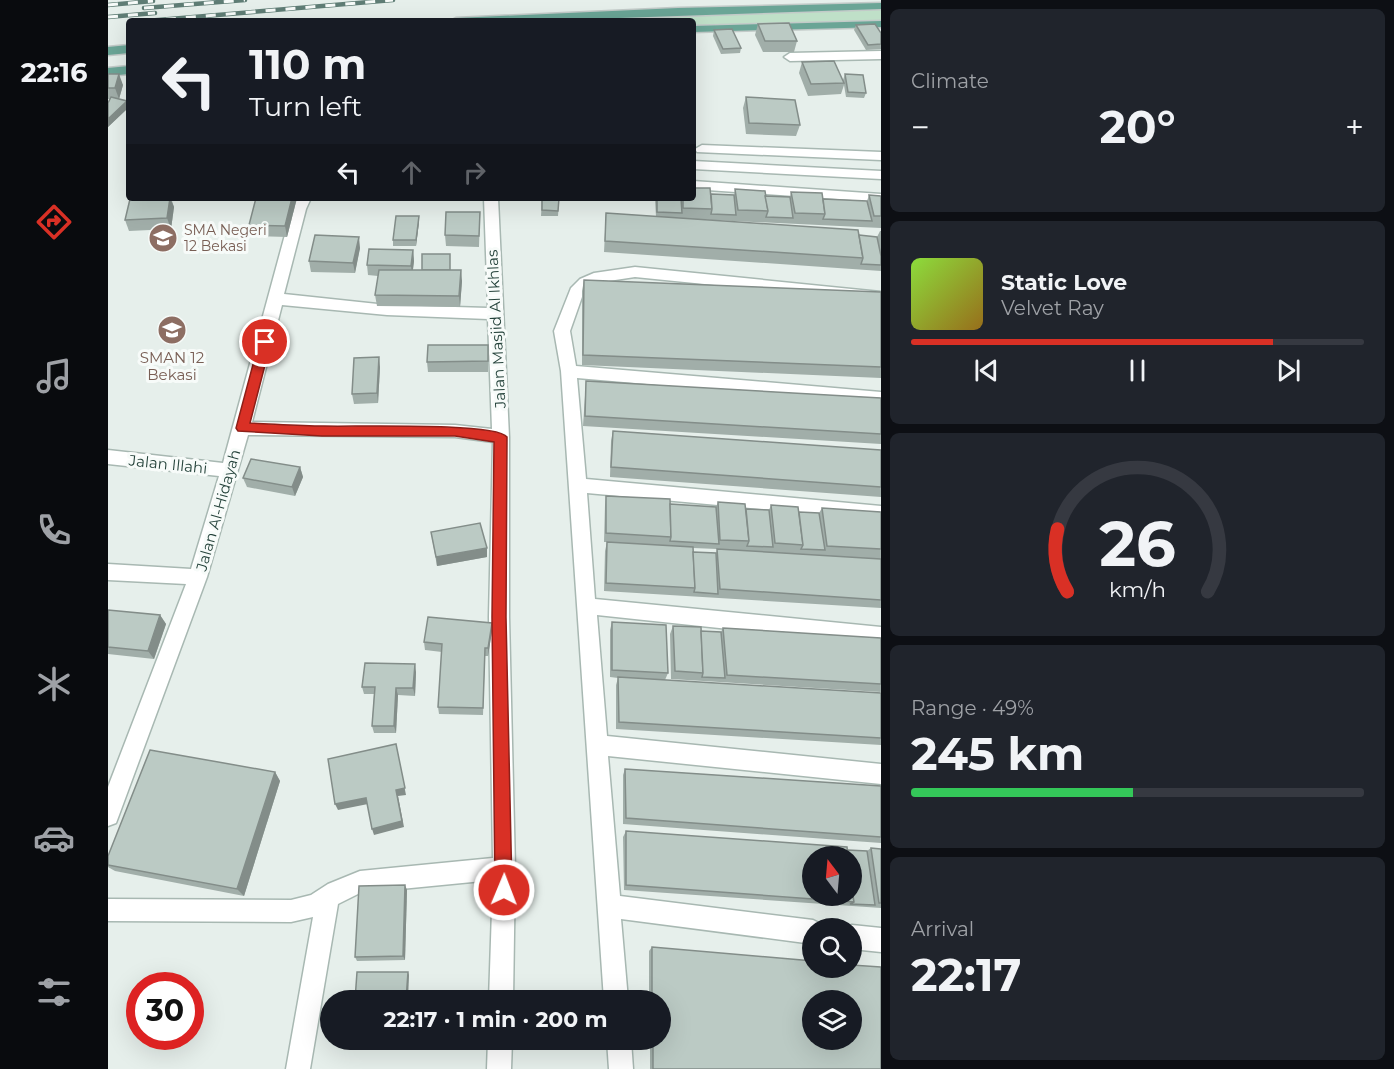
<!DOCTYPE html>
<meta charset="utf-8">
<style>
body{margin:0;font-family:Montserrat,sans-serif;background:#20242c;color:#f1f3f6;height:100vh;display:flex;flex-direction:column;font-size:22px;white-space:nowrap}
*{box-sizing:border-box;margin:0}
p{font-size:20px;color:#9ea1a6}
.icon{flex:none;width:33px;height:33px;fill:none;stroke:currentColor;stroke-width:2;stroke-linecap:round;stroke-linejoin:round}
.map{position:relative;flex:1;overflow:hidden}
.panel{display:flex;flex-direction:column;gap:9px;padding:9px;background:#0d0f14;width:513px}
.panel>*{flex:none}
.hud{position:absolute;left:18px;top:18px;width:570px;height:183px;border-radius:6px;box-shadow:0 6px 24px #0002;background:#171b24;color:#f1f3f6;overflow:hidden}
.needle{width:39px;rotate:344deg}
.tools{position:absolute;left:694px;top:846px;display:grid;gap:12px}
.tools a{display:grid;place-items:center;width:60px;height:60px;border-radius:50%;background:#171b24;box-shadow:0 6px 24px #0002;font-size:30px}
.speed{position:absolute;left:18px;top:972px;display:flex;gap:12px;font-size:30px;font-weight:700;text-align:center}
.speed>*{display:grid;place-content:center;width:78px;height:78px;border-radius:50%;background:#171b24;box-shadow:0 6px 24px #0002;line-height:1}
.speed .limit{border:9px solid #d22;background:#fff;color:#111}
.pin{position:absolute;display:grid;place-items:center;width:51px;height:51px;color:#fff;margin:-26px;border:3px solid #fff;border-radius:50%;box-shadow:0 2px 6px #0007}
.me{position:absolute;width:66px;margin:-33px;rotate:1deg;stroke-linejoin:round;filter:drop-shadow(0 0 4px #0008)}
.turn{display:flex;align-items:center;gap:21px;height:126px;padding:0 24px;font-size:27px}
.turn .icon{width:78px;height:78px;stroke-width:2.5}
.turn b{display:block;font-size:42px;line-height:51px}
.lanes{display:flex;align-items:center;height:57px;padding:0 24px;background:#0003;justify-content:center;gap:30px;direction:ltr}
.lanes .off{opacity:.35}
.big{font-size:45px;font-weight:700;line-height:1.1}
.panel .widget{flex:1;display:flex;flex-direction:column;justify-content:center;gap:9px;min-width:0;padding:0 21px;border-radius:9px;background:#20242c}
.panel .dial{align-items:center;gap:0}
.dial svg{height:156px;overflow:visible;fill:none;stroke:#363941;stroke-width:7;stroke-linecap:round;text-anchor:middle}
.dial text{fill:#f1f3f6;stroke:none}
.song{display:flex;align-items:center;gap:18px}
.cover{width:72px;height:72px;border-radius:9px;background:linear-gradient(135deg,hsl(90 70% 55%),hsl(40 70% 35%))}
.played{height:6px;border-radius:3px;background:linear-gradient(90deg,#d93025 80%,#363941 80%)}
.keys{display:flex;justify-content:space-around;direction:ltr}
.heat{display:flex;justify-content:space-between;align-items:center;font-size:33px;direction:ltr}
.charge{height:9px;border-radius:4px;background:linear-gradient(90deg,#34c759 49%,#363941 0)}
.trip{position:absolute;left:212px;top:990px;width:351px;height:60px;border-radius:30px;background:#171b24;box-shadow:0 6px 24px #0002;font-weight:700;line-height:60px;text-align:center}
main{display:flex;flex:1;min-height:0}
.dock{display:flex;flex-direction:column;width:108px;justify-content:space-around;align-items:center;background:#090b0e;color:#9ea1a6}
.dock .icon{width:42px;height:42px}
.dock .current{color:#d93025}
.dock b{font-size:27px;color:#f1f3f6}
.map>svg:first-child{display:block}
.green{fill:#bfe0c8}
.lines{fill:none;stroke-linecap:round;stroke-linejoin:round}
.minor-casing{stroke:#a8b8b2;stroke-width:3}
.primary-casing{stroke:#c2cac8;stroke-width:3}
.minor{fill:#fff;fill-rule:evenodd}
.primary{fill:#6aa596;fill-rule:evenodd}
.rail-casing{stroke:#5f7d75;stroke-width:4.5}
.rail{stroke:#f7fbf9;stroke-width:3;stroke-dasharray:10;stroke-linecap:butt}
.wall{fill:#a1aea9;fill-rule:evenodd}
.shaded-wall{fill:#838d89}
.building{fill:#bbcac4;stroke:#838d89;stroke-width:1.5;fill-rule:evenodd}
.route{fill:#d93025;stroke:#8d1f18;stroke-width:1.5}
.labels{text-anchor:middle;dominant-baseline:central;stroke-width:6;stroke-linejoin:round;paint-order:stroke}
.far-education-label{font-size:14px;fill:#785e54;stroke:#f7fbf9;text-anchor:start}
.street-label{font-size:15px;fill:#24423a;stroke:#f7fbf9}
.education-label{font-size:15px;fill:#785e54;stroke:#f7fbf9}
</style>
<main>
<nav class="dock">
<b>22:16</b>
<svg class="icon current" aria-label="directions" viewBox="0 0 24 24"><path d="M12 3l9 9-9 9-9-9zM9 14v-3h6M13 9l2 2-2 2"/></svg>
<svg class="icon" aria-label="music" viewBox="0 0 24 24"><path d="M9 18V5l10-2v13"/><circle cx="6" cy="18" r="3"/><circle cx="16" cy="16" r="3"/></svg>
<svg class="icon" aria-label="phone" viewBox="0 0 24 24"><path d="M5 4h4l2 5-3 2q2 4 5 5l2-3 5 2v4C11 20 4 13 5 4z"/></svg>
<svg class="icon" aria-label="climate" viewBox="0 0 24 24"><path d="M12 3v18M4 7l16 10M4 17L20 7"/></svg>
<svg class="icon" aria-label="car" viewBox="0 0 24 24"><path d="M5 17H2v-5l4-1 3-4h7l3 4 3 1v5h-3M9 17h6M6 11h13"/><circle cx="7" cy="17" r="2"/><circle cx="17" cy="17" r="2"/></svg>
<svg class="icon" aria-label="filters" viewBox="0 0 24 24"><path d="M4 7h16M4 17h16"/><circle cx="9" cy="7" r="2"/><circle cx="15" cy="17" r="2"/></svg>
</nav>
<div class="map">
<svg width="773" height="1069" viewBox="0 0 773 1069">
<rect width="100%" height="100%" fill="#e6efeb"/>
<polygon class="green" points="773,7 773,24 585,29 585,21 348,21"/>
<g class="lines">
<g class="minor-casing">
<g id="minor">
<polygon points="773,51 773,59 682,61 676,57 682,53"/>
<polygon points="594,145 773,152 773,160 589,152 587,149"/>
<polygon points="585,161 773,171 773,179 585,169"/>
<polygon points="585,181 773,194 773,202 585,189"/>
<path d="M189,198H203L198,209L176,294L279,305L380,308L376,198H390L401,437V617L407,868L405,1000H381L385,880L252,893L230,904L202,1069H178L205,917L183,922L0,921V899L183,900L203,895L220,884L252,871L385,858L381,617L385,442L347,437L140,435L99,577L11,815L8,823L0,826V787L78,584L0,580V564L83,569L111,476L0,464V450L115,463L184,209ZM174,305L279,315L380,319L384,429L347,425L144,422Z"/>
<polygon points="527,267 773,292 773,302 527,277 494,282 482,287 475,294 462,331 468,366 773,392 773,404 469,378 478,479 773,506 773,520 479,493 487,599 773,627 773,645 489,615 499,736 773,764 773,784 500,756 512,896 705,920 713,924 715,928 705,928 705,944 513,919 520,1000 496,1000 453,371 446,331 463,288 472,279 486,273"/>
<polygon points="744,925 773,928 773,952 744,949 744,928 737,928"/>
<polygon points="380,1040 404,1040 403,1069 379,1069"/>
<polygon points="499,1040 523,1040 525,1069 501,1069"/>
</g>
</g>
<g class="primary-casing">
<g id="primary">
<polygon points="773,3 773,9 424,21 342,21 348,18 570,8"/>
<polygon points="773,21 773,27 585,32 585,26"/>
<polygon points="21,45 21,53 0,55 0,47"/>
<polygon points="21,66 21,74 0,76 0,68"/>
</g>
</g>
<use href="#minor" class="minor"/>
<use href="#primary" class="primary"/>
<g class="rail-casing">
<g id="rail">
<polyline points="0,5 45,1"/>
<polyline points="36,8 137,0"/>
<polyline points="0,17 47,13"/>
<polyline points="38,21 285,0"/>
</g>
</g>
<use href="#rail" class="rail"/>
</g>
<g class="wall">
<polygon points="650,24 689,41 686,52 655,52 647,35"/>
<polygon points="748,25 773,33 773,49 758,50 746,30"/>
<polygon points="606,30 633,48 632,53 613,54 605,36"/>
<polygon points="694,62 735,80 737,74 758,93 756,98 738,97 736,85 733,94 700,96 691,73"/>
<polygon points="0,74 15,85 11,99 19,101 20,102 21,100 21,112 20,112 19,109 0,127 0,103 2,99 0,99"/>
<polygon points="638,97 692,125 688,136 638,134 635,108"/>
<polygon points="627,189 657,196 682,197 683,192 715,199 759,201 761,195 773,196 773,228 583,219 769,237 772,231 773,231 773,271 496,252 498,213 548,217 547,198 585,198 603,194 626,195"/>
<polygon points="32,198 63,198 66,207 63,229 21,231 17,220"/>
<polygon points="189,198 179,237 144,236 141,225"/>
<polygon points="434,198 451,198 450,216 433,216"/>
<polygon points="372,212 371,247 338,246 337,235"/>
<polygon points="311,216 311,222 308,246 285,246 285,240"/>
<polygon points="252,248 247,273 203,272 201,261"/>
<polygon points="305,250 306,261 305,270 342,270 354,281 352,307 269,306 267,295 270,276 260,275 259,265"/>
<polygon points="476,280 773,292 773,378 474,365 474,291"/>
<polygon points="380,345 380,372 320,372 319,362"/>
<polygon points="272,367 270,403 246,404 244,394"/>
<polygon points="478,381 773,398 773,444 475,426"/>
<polygon points="505,431 773,450 773,497 502,477 503,441"/>
<polygon points="192,467 195,477 187,496 139,487 135,478"/>
<path d="M498,496L562,504L608,507L610,502L638,509L661,510L663,505L691,512L711,513L714,508L773,512V608L496,591L497,551L499,542H496L497,505ZM585,548L609,549L608,553L585,552Z"/>
<polygon points="323,532 379,548 379,557 329,566"/>
<polygon points="0,610 52,615 58,624 46,659 0,654"/>
<polygon points="504,622 560,673 557,680 773,693 773,745 508,729 508,685 510,678 502,677 502,630"/>
<polygon points="565,626 593,631 613,632 615,628 773,638 773,692 563,679 562,634"/>
<polygon points="384,631 380,656 377,656 375,715 331,714 330,707 334,652 317,650 316,642"/>
<polygon points="308,672 307,696 290,695 288,733 266,733 264,726 266,694 256,694 254,687"/>
<polygon points="517,769 773,786 773,843 515,824 515,775"/>
<polygon points="167,772 172,781 136,896 7,871 0,867 0,856"/>
<polygon points="518,831 739,850 759,851 763,848 773,849 773,908 516,890 515,837"/>
<polygon points="299,890 297,960 249,961 247,957"/>
<polygon points="544,947 773,1069 542,1069 542,1040 552,1040 552,1000 541,1000 541,951"/>
</g>
<g class="shaded-wall">
<polygon points="11,74 15,85 11,99 7,88"/>
<polygon points="19,101 21,105 18,107 19,109 0,127 0,119"/>
<polygon points="62,198 66,207 63,229 59,218"/>
<polygon points="184,198 189,198 179,237 177,226"/>
<polygon points="311,216 311,222 308,246 308,240"/>
<polygon points="251,237 252,248 247,273 245,263"/>
<polygon points="305,250 306,261 304,276 303,266"/>
<polygon points="353,270 354,281 352,307 351,296"/>
<polygon points="271,357 272,367 270,403 269,393"/>
<polygon points="192,467 195,477 187,496 184,487"/>
<polygon points="379,548 379,557 329,566 328,557"/>
<polygon points="52,615 58,624 46,659 40,651"/>
<polygon points="384,623 384,631 380,656 380,648"/>
<polygon points="307,664 308,672 307,696 305,688"/>
<polygon points="288,688 290,695 288,733 286,726"/>
<polygon points="288,744 298,795 290,796 296,827 266,835 264,829 288,790"/>
<polygon points="167,772 172,781 136,896 129,889"/>
<polygon points="258,798 260,804 230,810 227,804"/>
<polygon points="297,885 299,890 297,960 295,956"/>
<polygon points="300,972 301,975 300,1000 298,1000"/>
</g>
<g class="building">
<polygon points="681,23 689,41 657,41 650,24"/>
<polygon points="767,24 773,33 773,44 760,45 748,25"/>
<polygon points="624,29 633,48 615,49 606,30"/>
<polygon points="726,61 736,83 703,84 694,62"/>
<polygon points="0,74 11,74 7,88 0,88"/>
<polygon points="737,74 755,75 758,93 740,92"/>
<polygon points="3,97 19,101 0,119 0,103"/>
<polygon points="638,97 687,100 692,125 641,123"/>
<polygon points="585,188 602,188 604,209 575,208 575,198 585,198"/>
<polygon points="627,189 657,191 660,211 630,210"/>
<polygon points="683,192 714,193 717,214 687,213"/>
<polygon points="603,194 626,195 628,215 603,214 604,209"/>
<polygon points="761,195 773,196 773,216 766,216"/>
<polygon points="657,196 682,197 685,218 658,217 660,211"/>
<polygon points="32,198 62,198 59,218 17,220 22,199"/>
<polygon points="148,198 184,198 177,226 141,225"/>
<polygon points="434,198 451,198 450,211 434,210"/>
<polygon points="549,198 573,198 574,213 549,212"/>
<polygon points="715,199 759,201 764,221 715,219 717,214"/>
<polygon points="338,212 372,212 371,236 337,235"/>
<polygon points="498,213 750,230 755,258 497,241"/>
<polygon points="288,216 311,216 308,240 285,240"/>
<polygon points="207,235 251,237 245,263 201,261"/>
<polygon points="751,235 769,237 773,256 773,265 753,264 755,258"/>
<polygon points="261,249 305,250 303,266 259,265"/>
<rect x="314" y="254" width="28" height="16"/>
<polygon points="271,270 353,270 351,296 267,295"/>
<polygon points="476,280 773,292 773,367 475,355"/>
<polygon points="320,345 380,345 380,361 319,362"/>
<polygon points="271,357 269,393 244,394 246,358"/>
<polygon points="478,381 773,398 773,434 477,416"/>
<polygon points="505,431 773,450 773,487 503,467"/>
<polygon points="143,459 192,467 184,487 135,478"/>
<polygon points="498,496 562,499 563,537 498,533"/>
<polygon points="610,502 637,504 641,541 612,540"/>
<polygon points="562,504 608,507 611,544 562,541 563,537"/>
<polygon points="663,505 690,507 695,545 667,543"/>
<polygon points="714,508 773,512 773,549 719,546"/>
<polygon points="638,509 661,510 665,547 639,546 641,541"/>
<polygon points="691,512 711,513 717,550 693,549 695,545"/>
<polygon points="372,523 379,548 328,557 323,532"/>
<polygon points="499,542 585,547 587,588 498,583"/>
<polygon points="609,549 773,559 773,600 612,589"/>
<polygon points="585,552 608,553 610,594 586,592 587,588"/>
<polygon points="0,610 52,615 40,651 0,647"/>
<polygon points="320,617 384,623 380,648 377,648 375,708 330,707 334,644 316,642"/>
<polygon points="504,622 558,625 560,673 504,670"/>
<polygon points="565,626 593,627 595,673 567,671"/>
<polygon points="615,628 773,638 773,684 619,675"/>
<polygon points="593,631 613,632 617,678 594,677 595,673"/>
<polygon points="257,663 307,664 305,688 288,688 286,726 264,726 267,687 254,687"/>
<polygon points="510,677 773,693 773,738 511,722"/>
<polygon points="288,744 297,788 288,790 294,821 264,829 258,798 227,804 220,759"/>
<polygon points="42,750 167,772 129,889 0,865 0,856"/>
<polygon points="517,769 773,786 773,837 518,818"/>
<polygon points="518,831 739,847 740,856 705,856 705,896 744,896 744,889 746,902 518,885"/>
<polygon points="763,848 773,849 773,903 771,903"/>
<polygon points="739,850 759,851 767,905 742,904 746,902 744,889 744,856 740,856"/>
<polygon points="297,885 295,956 247,957 251,886"/>
<path d="M544,947L705,961V968H744V965L773,967V1069H545V1040H552V1000H544ZM705,1000H744V1040H705Z"/>
<polygon points="249,972 300,972 298,1000 247,1000"/>
</g>
<path class="route" d="M157,338L163,342L142,423C167,424 191,426 216,426C242,427 388,422 399,437L398,617L404,890L402,896L396,898L390,896L387,890L384,617L386,442L347,436H214L130,431L128,428L151,342Z"/>
<defs>
<g id="school-disc" transform="scale(1.5)"><circle r="9.5" fill="#8d6e63" stroke="#f7fbf9"/><path d="M0-5L7-2L0 1L-7-2ZM-4 1L0 2.5L4 1V4Q0 6-4 4Z" fill="#fff"/></g>
</defs>
<g fill-rule="evenodd">
<use href="#school-disc" x="55" y="238"/>
<use href="#school-disc" x="64" y="330"/>
</g>
<g class="labels">
<g class="far-education-label">
<text x="76" y="230">SMA Negeri<tspan x="76" dy="16">12 Bekasi</tspan></text>
</g>
<g class="street-label">
<text transform="translate(388 329) rotate(-93)">Jalan Masjid Al Ikhlas</text>
<text transform="translate(60 464) rotate(6)">Jalan Illahi</text>
<text transform="translate(110 510) rotate(-74)">Jalan Al-Hidayah</text>
</g>
<g class="education-label">
<text x="64" y="357">SMAN 12<tspan x="64" dy="17">Bekasi</tspan></text>
</g>
</g>
</svg>
<div class="tools">
<a><svg class="needle" viewBox="-14 -14 28 28"><path d="M0-13l5 13h-10z" fill="#e53935"/><path d="M0 13l5-13h-10z" fill="#9ea1a6"/></svg></a>
<a><svg class="icon" aria-label="search" viewBox="0 0 24 24"><circle cx="10" cy="10" r="6"/><path d="M15 15l6 6"/></svg></a>
<a><svg class="icon" aria-label="layers" viewBox="0 0 24 24"><path d="M12 4l9 5-9 5-9-5zM3 14l9 5 9-5"/></svg></a>
</div>
<div class="speed"><div class="limit">30</div></div>
<div class="pin" style="left:157px;top:342px;background:#d93025"><svg class="icon" aria-label="arrive" viewBox="0 0 24 24"><path d="M6 21V4h12l-3 4 3 4H6"/></svg></div>
<svg class="me" style="left:396px;top:890px" viewBox="-20 -20 40 40"><circle r="17" fill="#d93025" stroke="#fff" stroke-width="3"/><path d="M0-11L8 9 0 5-8 9z" fill="#fff"/></svg>
<div class="trip">22:17 · 1 min · 200 m</div>
<div class="hud">
<div class="turn"><svg class="icon" aria-label="left" viewBox="0 0 24 24"><path d="M17 20v-9H6M10 6l-5 5 5 5"/></svg><div><b>110 m</b>Turn left</div></div>
<div class="lanes"><svg class="icon" aria-label="left" viewBox="0 0 24 24"><path d="M17 20v-9H6M10 6l-5 5 5 5"/></svg><svg class="icon off" aria-label="ahead" viewBox="0 0 24 24"><path d="M12 20V5M6 11l6-6 6 6"/></svg><svg class="icon off" aria-label="right" viewBox="0 0 24 24"><path d="M7 20v-9h11M14 6l5 5-5 5"/></svg></div>
</div>
</div>
<section class="panel">
<div class="widget"><p>Climate</p>
<div class="heat"><a>−</a><b class="big">20°</b><a>+</a></div>
</div>
<div class="widget">
<div class="song"><i class="cover"></i><div><b>Static Love</b><p>Velvet Ray</p></div></div>
<div class="played"></div>
<div class="keys"><svg class="icon" aria-label="previous" viewBox="0 0 24 24"><path d="M18 5L8 12l10 7zM5 5v14"/></svg><svg class="icon" aria-label="pause" viewBox="0 0 24 24"><path d="M8 5v14M16 5v14"/></svg><svg class="icon" aria-label="next" viewBox="0 0 24 24"><path d="M6 5l10 7-10 7zM19 5v14"/></svg></div>
</div>
<div class="widget dial"><svg viewBox="0 0 100 80">
<path d="M14 69A42 42 0 1 1 86 69"/>
<path d="M14 69A42 42 0 0 1 9 37" stroke="#d93025"/>
<text x="50" y="56" font-size="32" font-weight="700">26</text>
<text x="50" y="72" font-size="11">km/h</text>
</svg></div>
<div class="widget"><p>Range · 49%</p><b class="big">245 km</b><div class="charge"></div></div>
<div class="widget"><p>Arrival</p><b class="big">22:17</b></div>
</section>
</main>
